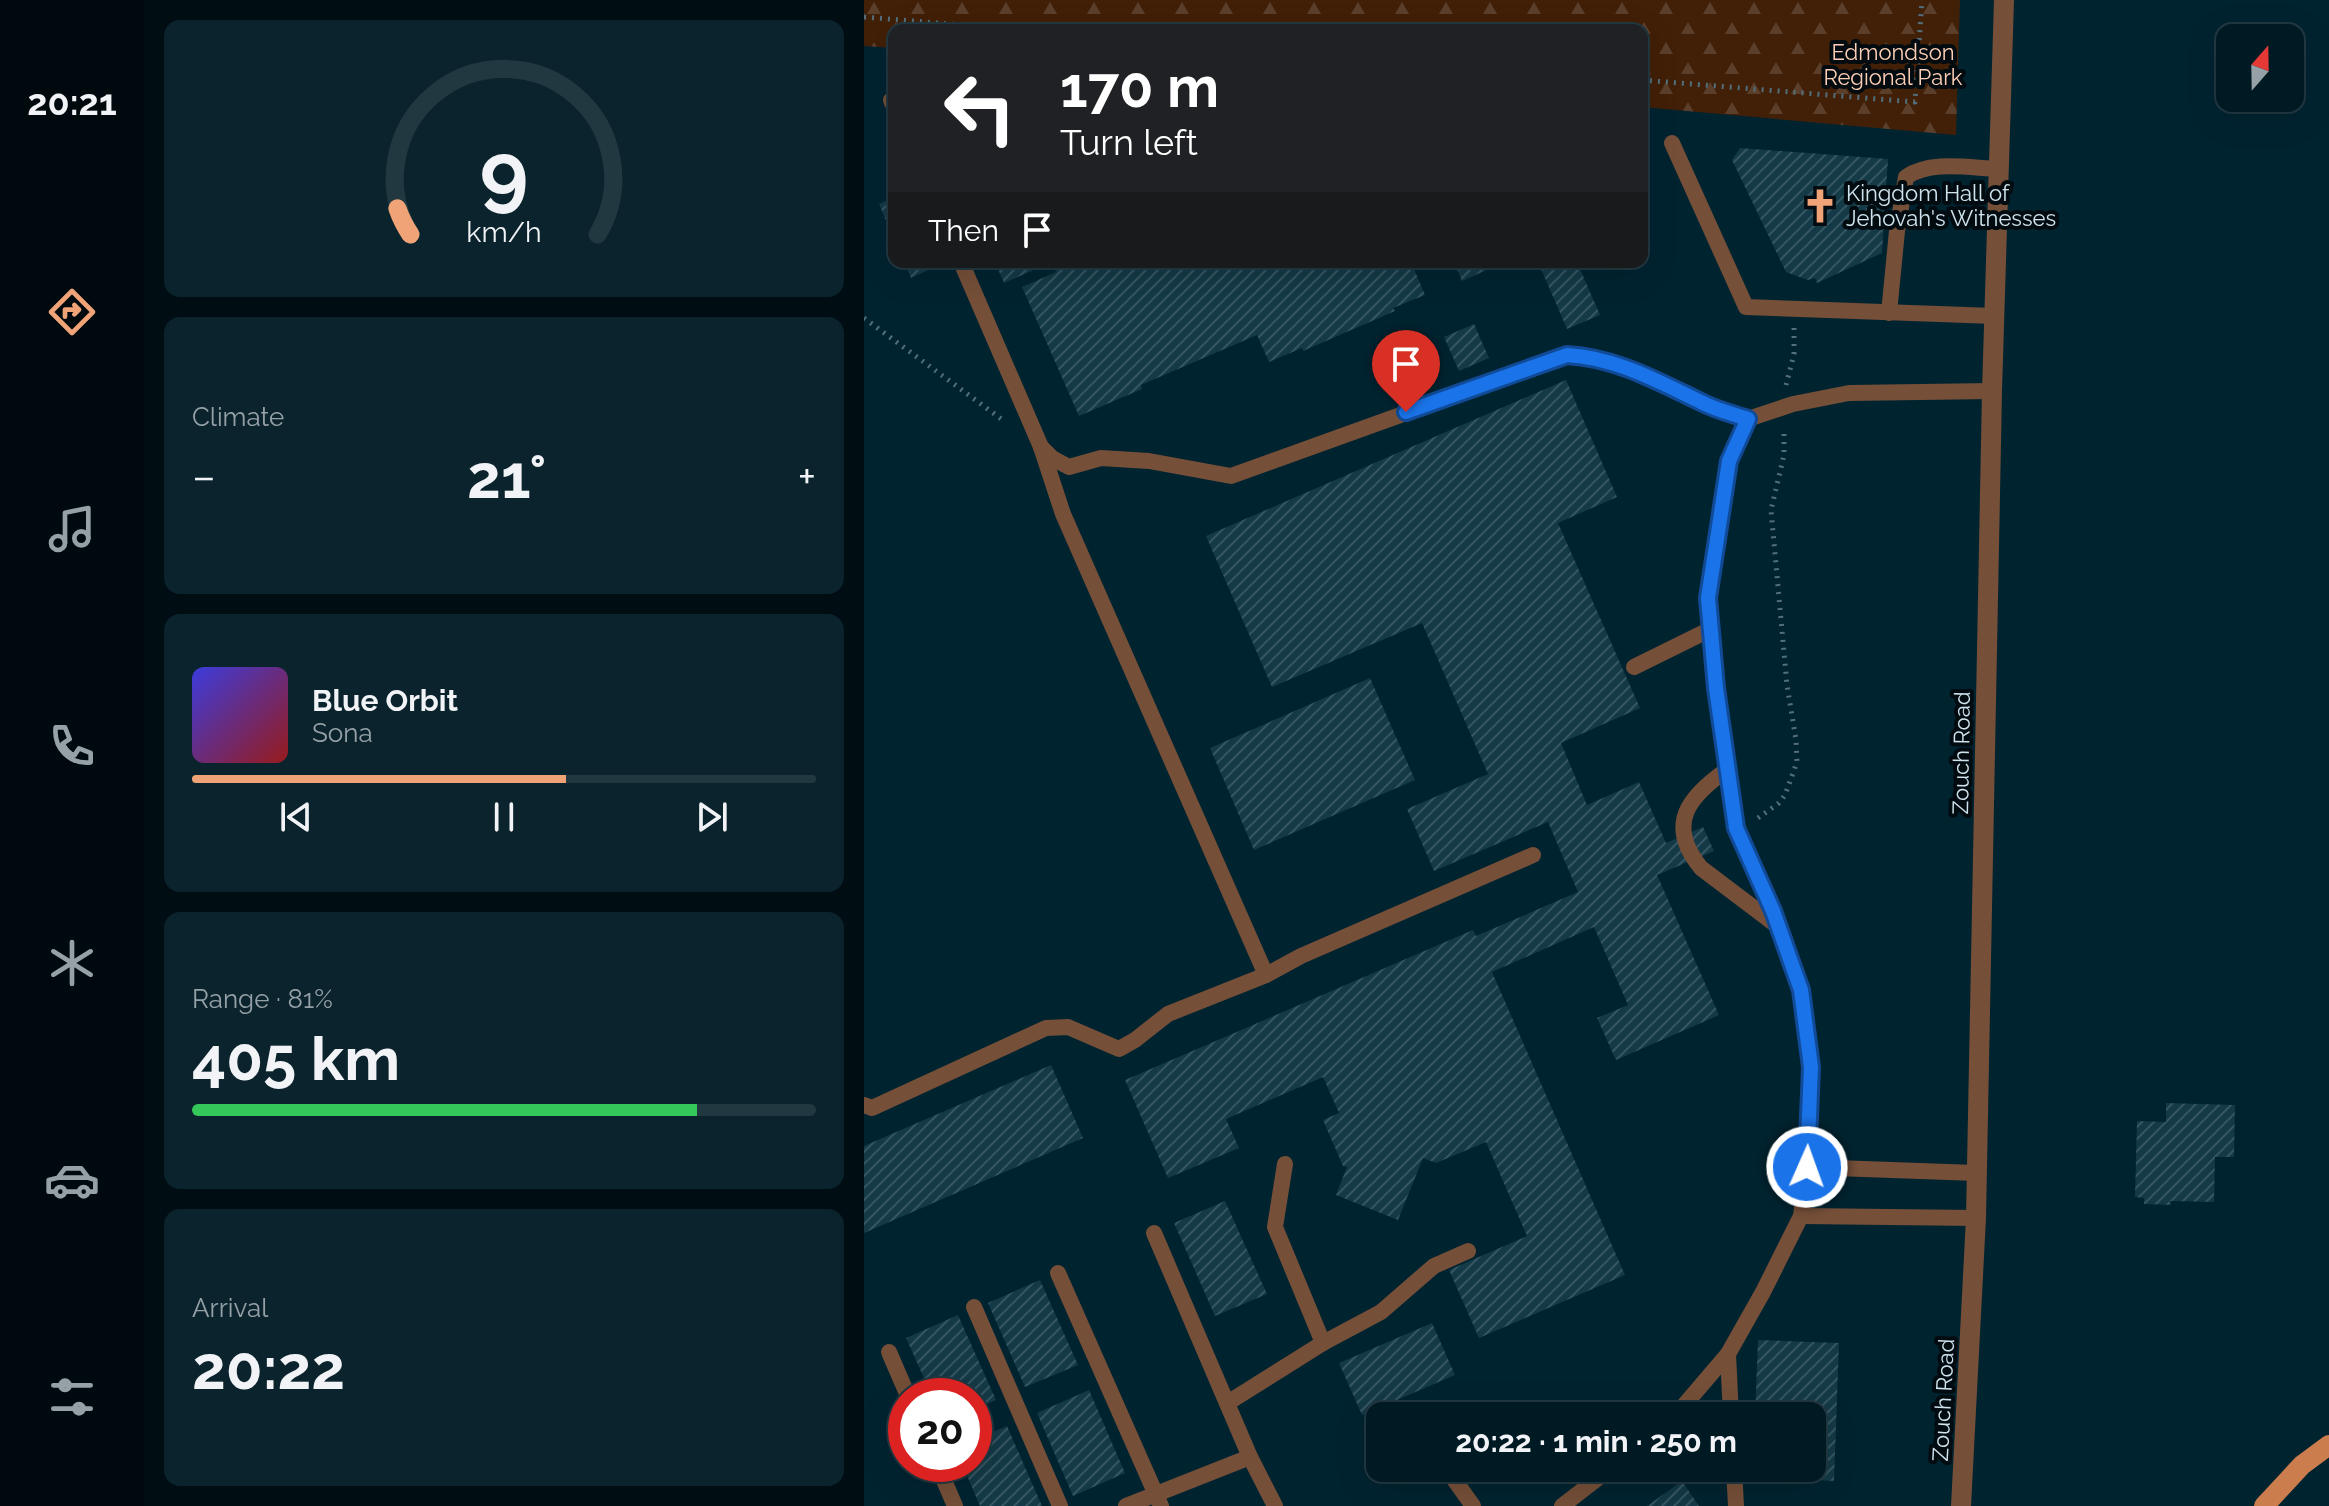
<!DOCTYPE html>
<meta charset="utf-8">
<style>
body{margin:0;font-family:Raleway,sans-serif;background:#0a232c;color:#f1f3f6;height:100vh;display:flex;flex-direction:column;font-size:30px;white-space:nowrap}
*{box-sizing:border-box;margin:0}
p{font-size:26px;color:#95a1a6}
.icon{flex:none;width:44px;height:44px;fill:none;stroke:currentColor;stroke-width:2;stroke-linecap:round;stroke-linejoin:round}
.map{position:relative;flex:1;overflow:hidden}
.drawer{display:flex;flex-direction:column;gap:20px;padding:20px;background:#000e14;width:720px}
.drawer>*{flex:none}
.banner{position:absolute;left:24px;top:24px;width:760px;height:244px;border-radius:16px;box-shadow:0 8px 32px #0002,0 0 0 2px #223841;background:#202124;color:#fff;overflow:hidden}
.needle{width:52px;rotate:20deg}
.controls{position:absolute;left:1352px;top:24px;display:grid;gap:16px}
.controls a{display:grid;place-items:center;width:88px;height:88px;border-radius:16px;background:#001a24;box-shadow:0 8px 32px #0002,0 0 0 2px #223841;font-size:40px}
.speed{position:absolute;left:24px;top:1378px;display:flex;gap:16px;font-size:40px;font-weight:700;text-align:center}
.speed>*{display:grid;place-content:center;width:104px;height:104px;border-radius:50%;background:#001a24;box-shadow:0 8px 32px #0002,0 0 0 2px #223841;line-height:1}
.speed .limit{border:12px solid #d22;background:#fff;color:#111}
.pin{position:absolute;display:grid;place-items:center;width:68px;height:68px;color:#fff;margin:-82px -34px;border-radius:50% 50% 50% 0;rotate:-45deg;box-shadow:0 0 8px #0007}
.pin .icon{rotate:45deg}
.me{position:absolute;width:88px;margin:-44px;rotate:2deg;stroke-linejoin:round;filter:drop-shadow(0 0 6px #0008)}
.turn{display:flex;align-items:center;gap:28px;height:168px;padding:0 40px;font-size:36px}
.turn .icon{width:104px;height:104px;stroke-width:2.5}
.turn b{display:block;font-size:56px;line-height:68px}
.then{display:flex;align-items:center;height:76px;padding:0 40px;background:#0003;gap:16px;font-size:30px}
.big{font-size:60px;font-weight:700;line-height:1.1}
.drawer .tile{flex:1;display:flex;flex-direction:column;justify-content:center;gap:12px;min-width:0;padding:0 28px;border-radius:16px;background:#0a232c}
.drawer .dial{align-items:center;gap:0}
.dial svg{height:208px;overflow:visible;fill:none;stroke:#223841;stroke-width:7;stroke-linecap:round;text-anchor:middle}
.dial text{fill:#f1f3f6;stroke:none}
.song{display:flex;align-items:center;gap:24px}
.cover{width:96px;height:96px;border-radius:12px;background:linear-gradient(135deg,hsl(240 70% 55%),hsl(0 70% 35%))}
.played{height:8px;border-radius:4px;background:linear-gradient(90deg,#efa377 60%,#223841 60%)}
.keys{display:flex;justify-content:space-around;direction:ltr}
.heat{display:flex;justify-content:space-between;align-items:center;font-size:44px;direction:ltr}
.charge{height:12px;border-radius:6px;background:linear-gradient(90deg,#34c759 81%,#223841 0)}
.trip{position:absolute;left:502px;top:1402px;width:460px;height:80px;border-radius:16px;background:#001a24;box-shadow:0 8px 32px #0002,0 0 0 2px #223841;font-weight:700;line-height:80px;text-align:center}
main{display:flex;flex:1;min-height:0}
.dock{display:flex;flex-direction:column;width:144px;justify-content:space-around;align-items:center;background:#000a0e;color:#95a1a6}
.dock .icon{width:56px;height:56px}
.dock .selected{color:#efa377}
.dock b{font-size:36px;color:#f1f3f6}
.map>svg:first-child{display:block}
.forest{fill:url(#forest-firs)}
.building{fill:url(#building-hatch)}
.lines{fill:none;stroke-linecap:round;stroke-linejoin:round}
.path{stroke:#526f7b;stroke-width:5;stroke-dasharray:2 6;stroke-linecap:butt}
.service{stroke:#754f38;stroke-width:16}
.minor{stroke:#754f38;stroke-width:20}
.primary{stroke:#cc7d4d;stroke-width:20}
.route-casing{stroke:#114b97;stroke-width:20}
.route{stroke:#1a73e8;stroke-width:14}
.labels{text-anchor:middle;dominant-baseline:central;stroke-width:8;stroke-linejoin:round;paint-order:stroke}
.park-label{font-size:22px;fill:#ffcfb5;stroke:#010b10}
.poi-label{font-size:22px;fill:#d1e4ed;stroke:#010b10;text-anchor:start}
.street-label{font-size:22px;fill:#d1e4ed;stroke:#010b10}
</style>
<main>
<nav class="dock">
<b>20:21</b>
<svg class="icon selected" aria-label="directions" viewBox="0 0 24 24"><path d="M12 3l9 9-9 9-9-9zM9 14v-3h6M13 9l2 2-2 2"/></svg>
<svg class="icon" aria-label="music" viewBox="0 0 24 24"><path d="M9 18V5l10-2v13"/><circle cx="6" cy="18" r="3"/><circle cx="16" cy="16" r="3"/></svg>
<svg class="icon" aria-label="phone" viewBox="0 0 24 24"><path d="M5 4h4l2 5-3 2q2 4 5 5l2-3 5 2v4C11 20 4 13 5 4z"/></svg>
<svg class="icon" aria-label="climate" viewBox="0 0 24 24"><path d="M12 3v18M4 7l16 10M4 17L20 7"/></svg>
<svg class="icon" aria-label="car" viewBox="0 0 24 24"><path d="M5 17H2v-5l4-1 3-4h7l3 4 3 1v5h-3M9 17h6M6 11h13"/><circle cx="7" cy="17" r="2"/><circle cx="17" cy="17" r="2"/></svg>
<svg class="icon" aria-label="filters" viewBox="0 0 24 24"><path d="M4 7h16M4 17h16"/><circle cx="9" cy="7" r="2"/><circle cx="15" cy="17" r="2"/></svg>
</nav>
<section class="drawer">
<div class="tile dial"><svg viewBox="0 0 100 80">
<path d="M14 69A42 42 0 1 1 86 69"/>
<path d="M14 69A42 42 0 0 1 9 59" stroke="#efa377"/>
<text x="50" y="56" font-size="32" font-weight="700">9</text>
<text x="50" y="72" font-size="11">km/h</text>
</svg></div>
<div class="tile"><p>Climate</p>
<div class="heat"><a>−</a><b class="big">21°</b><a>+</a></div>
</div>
<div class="tile">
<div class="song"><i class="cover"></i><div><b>Blue Orbit</b><p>Sona</p></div></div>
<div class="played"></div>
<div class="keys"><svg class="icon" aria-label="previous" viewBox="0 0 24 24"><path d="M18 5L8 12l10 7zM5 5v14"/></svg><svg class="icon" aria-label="pause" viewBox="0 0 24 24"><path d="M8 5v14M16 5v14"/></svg><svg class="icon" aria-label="next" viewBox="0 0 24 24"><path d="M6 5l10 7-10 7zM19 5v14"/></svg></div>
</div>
<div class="tile"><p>Range · 81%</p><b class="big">405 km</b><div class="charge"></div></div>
<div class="tile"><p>Arrival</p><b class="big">20:22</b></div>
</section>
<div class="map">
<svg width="1465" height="1506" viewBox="0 0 1465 1506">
<defs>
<pattern id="forest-firs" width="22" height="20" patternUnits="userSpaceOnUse" patternTransform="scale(2)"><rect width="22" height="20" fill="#421f07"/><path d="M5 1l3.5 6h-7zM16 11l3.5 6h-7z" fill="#5c3f2b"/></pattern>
<pattern id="building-hatch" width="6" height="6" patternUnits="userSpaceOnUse" patternTransform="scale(2)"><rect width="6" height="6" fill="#143947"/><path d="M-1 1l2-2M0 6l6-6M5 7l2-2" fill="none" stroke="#355662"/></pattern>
</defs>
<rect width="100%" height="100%" fill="#002330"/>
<polygon class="forest" points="0,0 1096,0 1092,135 778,107 778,30 30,30 30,48 0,46"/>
<g class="building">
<polygon points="876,148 1024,159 1018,253 953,283 951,278 944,280 922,272 868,160"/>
<polygon points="30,197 30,239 15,204"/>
<polygon points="40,262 73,262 75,265 47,278"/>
<polygon points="131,262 169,262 172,269 140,283"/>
<polygon points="202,262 547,262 561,295 529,308 531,311 439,351 438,348 405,362 393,335 277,385 278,389 215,416 158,287 192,272 190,267"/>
<polygon points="590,262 641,262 598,281"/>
<polygon points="674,262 713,262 736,315 703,329"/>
<polygon points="610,324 625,358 595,371 580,337"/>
<polygon points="702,380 753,497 694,523 776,708 697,743 723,805 775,782 802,843 839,827 850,851 793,875 855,1015 752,1060 733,1018 764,1005 730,927 628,972 761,1275 615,1338 585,1270 663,1236 622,1142 572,1163 559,1158 534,1220 472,1195 483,1167 479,1166 459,1120 475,1113 459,1077 362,1119 375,1148 304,1178 261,1080 609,930 612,936 714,892 684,822 570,871 543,809 624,774 558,623 408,687 342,536"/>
<polygon points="506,678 551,780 390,850 346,748"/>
<polygon points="187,1065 219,1138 0,1233 0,1146"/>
<polygon points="1302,1103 1371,1105 1370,1157 1351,1157 1350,1202 1306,1201 1307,1205 1280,1204 1280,1198 1271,1197 1273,1121 1302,1122"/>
<polygon points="361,1201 403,1294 351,1316 310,1223"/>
<polygon points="176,1280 214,1365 161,1387 124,1303"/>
<polygon points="94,1315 132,1400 110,1410 110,1396 68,1396 42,1338"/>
<polygon points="568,1323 591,1375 498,1415 475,1363"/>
<polygon points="894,1340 975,1343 970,1481 889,1477 889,1468 948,1468 948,1416 891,1416"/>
<polygon points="225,1390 261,1473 209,1496 173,1413"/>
<polygon points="143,1426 178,1506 116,1506 98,1464 110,1464 110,1440"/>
<polygon points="818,1481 835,1506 783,1506"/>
</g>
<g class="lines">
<g class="path">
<polyline points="0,17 159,30"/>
<polyline points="778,80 1051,102 1058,0"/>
<polyline points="0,318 140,421"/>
<polyline points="922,385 930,354 930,328"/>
<polyline points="894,818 915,803 921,795 933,762 932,740 923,685 907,510 920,455 920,431"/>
</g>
<g class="service">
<polyline points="27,100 30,107"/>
<polyline points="808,143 882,307 1130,316"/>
<path d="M97,262L177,447L188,458L205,467L237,458L285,461L367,476L703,355C753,358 793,381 837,402C852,409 869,414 884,419"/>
<path d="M1025,313L1033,231L1042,177C1067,160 1105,168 1135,169"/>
<polyline points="770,667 847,629"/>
<path d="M864,769C825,796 801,824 837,868L911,924"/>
<polyline points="402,975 437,956 669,855"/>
<polyline points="0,1105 8,1108 182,1028 204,1027 255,1049 271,1040 304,1014 402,975 199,514 177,447"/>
<polyline points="421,1164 411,1227 459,1343"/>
<polyline points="943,1167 1112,1173"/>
<polyline points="937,1216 1112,1218"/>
<polyline points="290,1233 386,1457 411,1506"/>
<polyline points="194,1273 297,1506"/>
<polyline points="110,1307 196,1506"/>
<polyline points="25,1352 44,1396"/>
<polyline points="864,1354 867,1416"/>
<polyline points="365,1402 459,1343 517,1312 570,1266 604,1251"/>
<polyline points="545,1414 546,1416"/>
<polyline points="811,1416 864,1354 899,1292 937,1216 943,1167 947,1067 937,990 909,911 872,828 852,688 844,598 865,461 884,419 929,404 985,393 1128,391"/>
<polyline points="73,1464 91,1506"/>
<polyline points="582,1468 609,1506"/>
<polyline points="870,1468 872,1506"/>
<polyline points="262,1506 386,1457"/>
<polyline points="698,1506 747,1468"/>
</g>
<polyline class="minor" points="1097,1506 1112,1218 1128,391 1140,0"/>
<polyline class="primary" points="1400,1506 1438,1465 1465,1445"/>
</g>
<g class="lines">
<g class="route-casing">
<path id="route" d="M542,412L703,355C753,358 793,381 837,402C852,410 869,414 884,419L865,461L844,598L852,688L872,828L909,911L937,990L947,1067L943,1167"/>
</g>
<use href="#route" class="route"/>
</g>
<defs>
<g id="church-bare" transform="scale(2.76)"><path d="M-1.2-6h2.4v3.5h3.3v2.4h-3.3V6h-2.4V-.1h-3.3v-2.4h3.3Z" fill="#efa377" stroke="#010b10" stroke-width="2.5" paint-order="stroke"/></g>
</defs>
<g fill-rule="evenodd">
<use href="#church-bare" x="956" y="206"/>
</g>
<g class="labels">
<g class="park-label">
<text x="1029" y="52">Edmondson<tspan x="1029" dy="25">Regional Park</tspan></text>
</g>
<g class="poi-label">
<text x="982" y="193">Kingdom Hall of<tspan x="982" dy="25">Jehovah's Witnesses</tspan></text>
</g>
<g class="street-label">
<text transform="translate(1097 753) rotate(-89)">Zouch Road</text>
<text transform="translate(1079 1400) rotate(-87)">Zouch Road</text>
</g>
</g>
</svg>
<div class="controls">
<a><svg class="needle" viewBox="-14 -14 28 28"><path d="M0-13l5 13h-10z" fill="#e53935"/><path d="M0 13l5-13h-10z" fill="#95a1a6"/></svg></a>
</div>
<div class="speed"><div class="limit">20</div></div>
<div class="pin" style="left:542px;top:412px;background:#d93025"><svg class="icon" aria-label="arrive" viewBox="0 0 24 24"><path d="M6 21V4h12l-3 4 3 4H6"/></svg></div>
<svg class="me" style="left:943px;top:1167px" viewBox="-20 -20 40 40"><circle r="17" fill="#1a73e8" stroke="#fff" stroke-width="3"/><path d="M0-11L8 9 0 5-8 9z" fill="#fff"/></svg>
<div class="trip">20:22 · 1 min · 250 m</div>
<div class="banner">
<div class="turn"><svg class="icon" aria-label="left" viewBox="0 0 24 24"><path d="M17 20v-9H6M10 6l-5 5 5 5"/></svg><div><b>170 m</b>Turn left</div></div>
<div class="then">Then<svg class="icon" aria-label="arrive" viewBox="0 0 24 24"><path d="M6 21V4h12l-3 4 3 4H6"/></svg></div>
</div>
</div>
</main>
